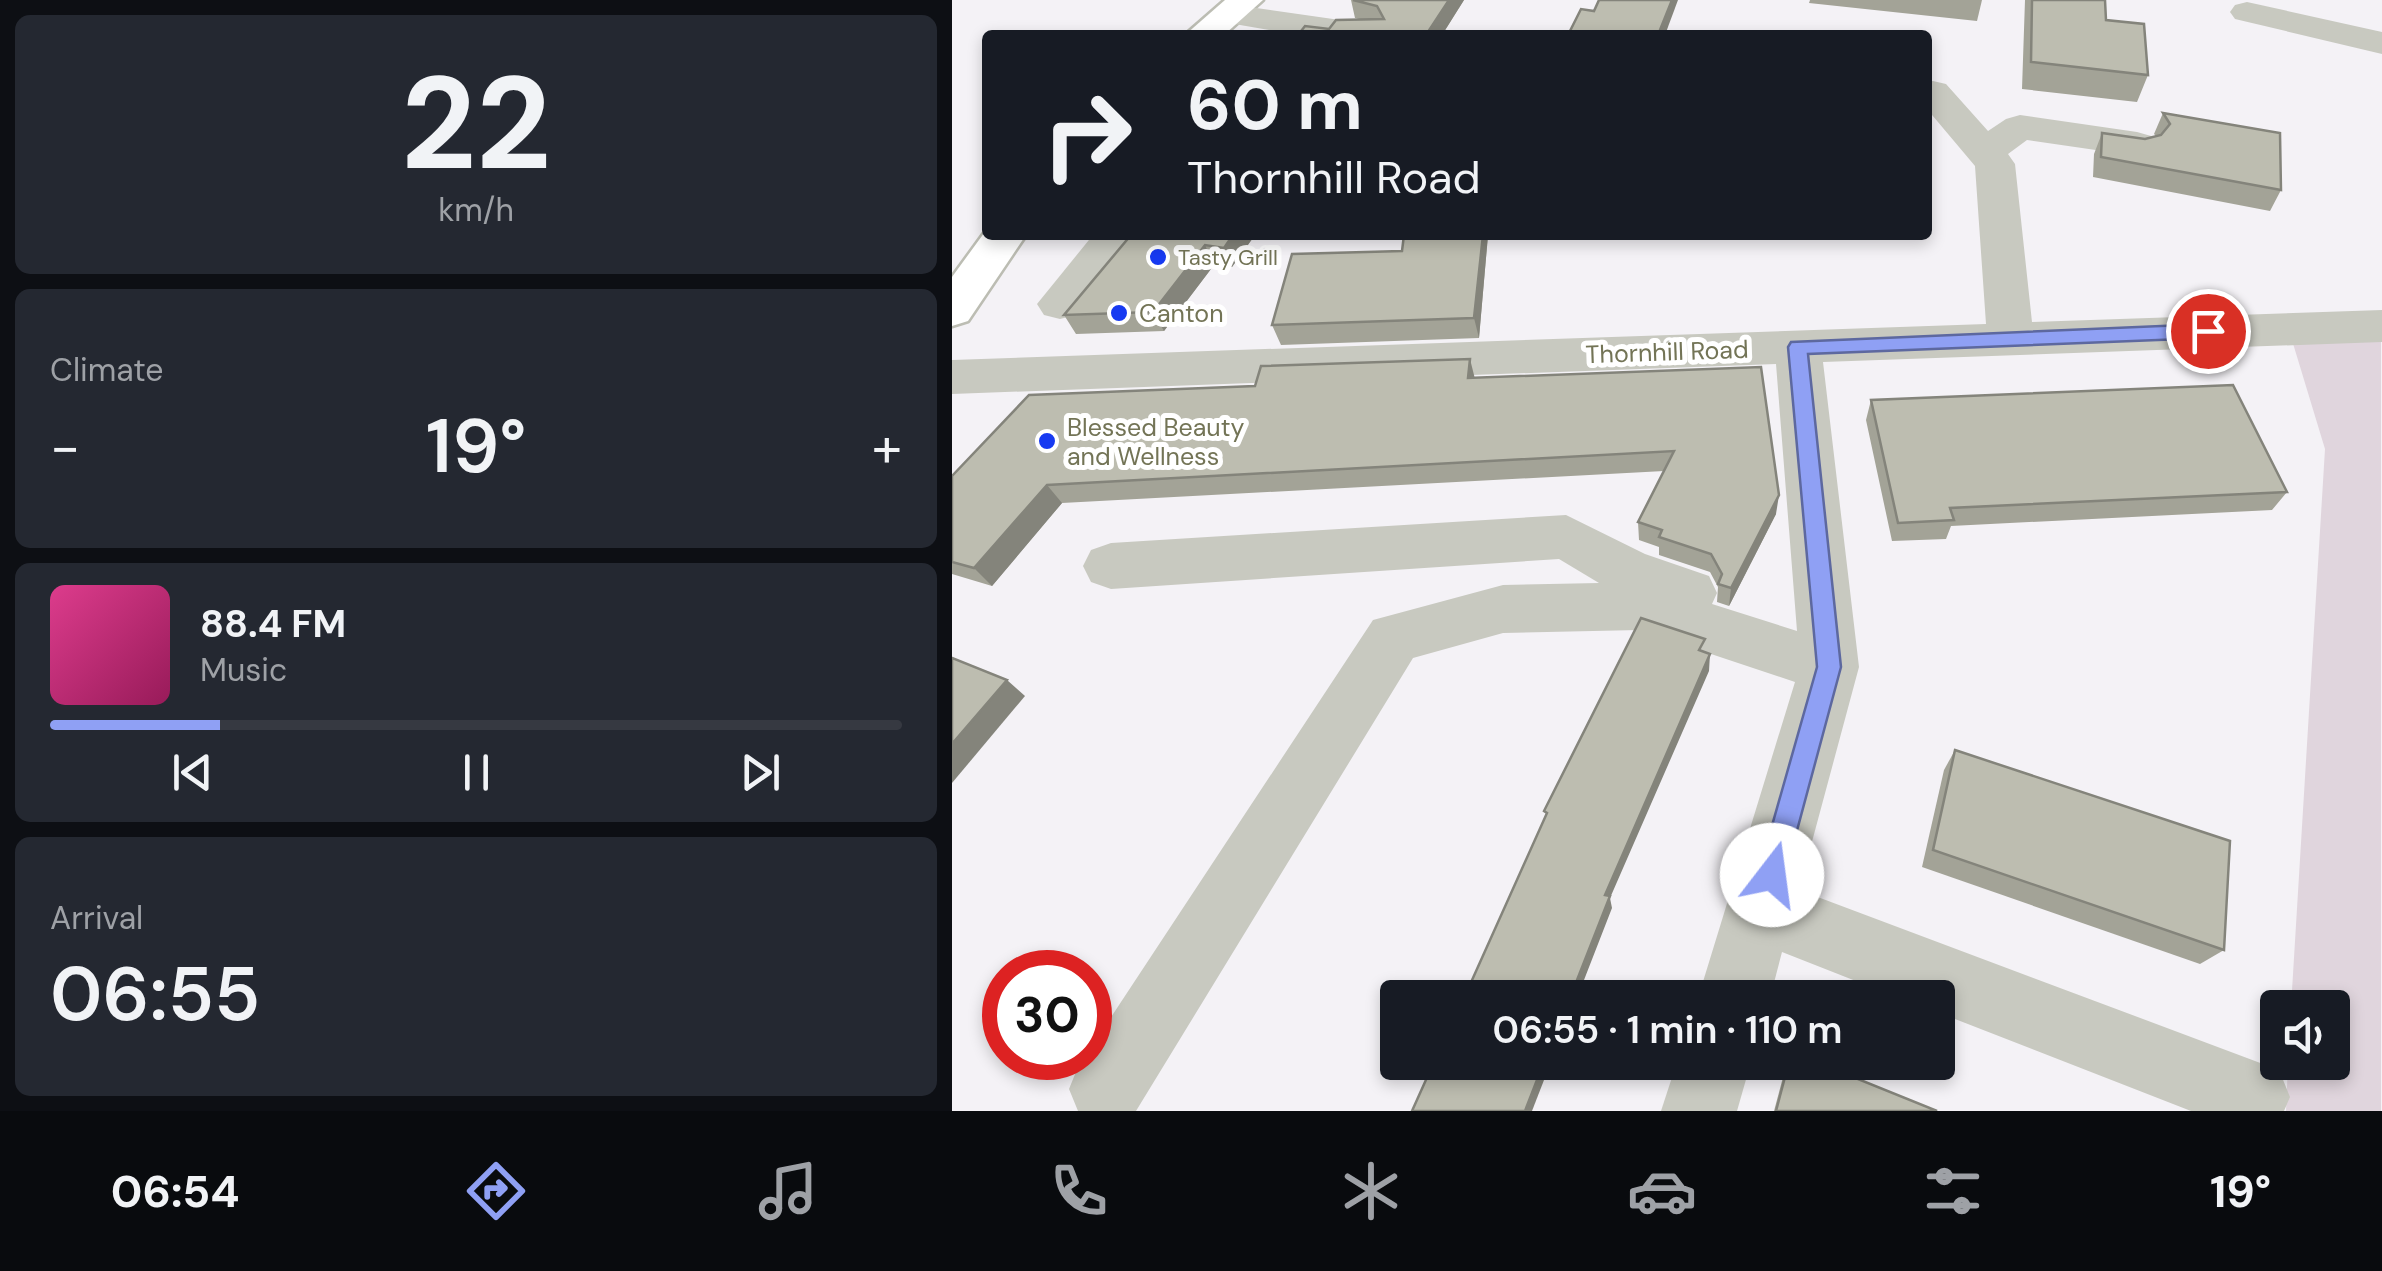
<!DOCTYPE html>
<meta charset="utf-8">
<style>
body{margin:0;font-family:"DM Sans",sans-serif;background:#242831;color:#f1f3f6;height:100vh;display:flex;flex-direction:column;font-size:38px;white-space:nowrap}
*{box-sizing:border-box;margin:0}
p{font-size:32px;color:#9ea1a6}
.icon{flex:none;width:55px;height:55px;fill:none;stroke:currentColor;stroke-width:2;stroke-linecap:round;stroke-linejoin:round}
.map{position:relative;flex:1;overflow:hidden}
.drawer{display:flex;flex-direction:column;gap:15px;padding:15px;background:#0d0f14;width:952px}
.drawer>*{flex:none}
.guide{position:absolute;left:30px;top:30px;width:950px;height:210px;border-radius:10px;box-shadow:0 5px 15px #0003;background:#171b24;color:#f1f3f6;overflow:hidden}
.buttons{position:absolute;left:1308px;top:990px;display:grid;gap:20px}
.buttons a{display:grid;place-items:center;width:90px;height:90px;border-radius:10px;background:#171b24;box-shadow:0 5px 15px #0003;font-size:50px}
.speed{position:absolute;left:30px;top:950px;display:flex;gap:20px;font-size:50px;font-weight:700;text-align:center}
.speed>*{display:grid;place-content:center;width:130px;height:130px;border-radius:50%;background:#171b24;box-shadow:0 5px 15px #0003;line-height:1}
.speed .limit{border:15px solid #d22;background:#fff;color:#111}
.pin{position:absolute;display:grid;place-items:center;width:85px;height:85px;color:#fff;margin:-42px;border:5px solid #fff;border-radius:50%;box-shadow:0 2px 10px #0007}
.me{position:absolute;width:110px;margin:-55px;rotate:15deg;stroke-linejoin:round;filter:drop-shadow(0 0 8px #0008)}
.turn{display:flex;align-items:center;gap:35px;height:210px;padding:0 40px;font-size:45px}
.turn .icon{width:130px;height:130px;stroke-width:2.5}
.turn b{display:block;font-size:70px;line-height:85px}
.big{font-size:75px;font-weight:600;line-height:1.1}
.drawer .card{flex:1;display:flex;flex-direction:column;justify-content:center;gap:15px;min-width:0;padding:0 35px;border-radius:15px;background:#242831}
.drawer .dial{align-items:center;gap:0}
.dial b{font-size:130px;line-height:1}
.song{display:flex;align-items:center;gap:30px}
.cover{width:120px;height:120px;border-radius:15px;background:linear-gradient(135deg,hsl(330 70% 55%),hsl(330 70% 35%))}
.played{height:10px;border-radius:5px;background:linear-gradient(90deg,#8fa0f4 20%,#363941 20%)}
.keys{display:flex;justify-content:space-around;direction:ltr}
.heat{display:flex;justify-content:space-between;align-items:center;font-size:55px;direction:ltr}
.trip{position:absolute;left:428px;top:980px;width:575px;height:100px;border-radius:10px;background:#171b24;box-shadow:0 5px 15px #0003;font-weight:600;line-height:100px;text-align:center}
.tabs{display:flex;height:160px;justify-content:space-around;align-items:center;background:#090b0e;color:#9ea1a6}
.tabs .icon{width:70px;height:70px}
.tabs .on{color:#8fa0f4}
.tabs b{font-size:45px;color:#f1f3f6}
main{display:flex;flex:1;min-height:0}
.map>svg:first-child{display:block}
.green{fill:#e0d5dd}
.lines{fill:none;stroke-linecap:round;stroke-linejoin:round}
.major-casing{stroke:#bcbdb3;stroke-width:5}
.minor{fill:#c8c9c0;fill-rule:evenodd}
.major{fill:#fff;fill-rule:evenodd}
.wall{fill:#a3a397}
.shaded-wall{fill:#84847b}
.building{fill:#bdbdb0;stroke:#84847b;stroke-width:2.5}
.route{fill:#8fa0f4;stroke:#5d689f;stroke-width:2.5}
.poi-dot{fill:#173af1;stroke:#fff;stroke-width:4}
.labels{text-anchor:middle;dominant-baseline:central;stroke-width:10;stroke-linejoin:round;paint-order:stroke}
.far-poi-label{font-size:22px;fill:#737456;stroke:#fff;text-anchor:start}
.poi-label{font-size:25px;fill:#737456;stroke:#fff;text-anchor:start}
.street-label{font-size:25px;fill:#737456;stroke:#fff}
</style>
<main>
<section class="drawer">
<div class="card dial"><b>22</b><p>km/h</p></div>
<div class="card"><p>Climate</p>
<div class="heat"><a>−</a><b class="big">19°</b><a>+</a></div>
</div>
<div class="card">
<div class="song"><i class="cover"></i><div><b>88.4 FM</b><p>Music</p></div></div>
<div class="played"></div>
<div class="keys"><svg class="icon" aria-label="previous" viewBox="0 0 24 24"><path d="M18 5L8 12l10 7zM5 5v14"/></svg><svg class="icon" aria-label="pause" viewBox="0 0 24 24"><path d="M8 5v14M16 5v14"/></svg><svg class="icon" aria-label="next" viewBox="0 0 24 24"><path d="M6 5l10 7-10 7zM19 5v14"/></svg></div>
</div>
<div class="card"><p>Arrival</p><b class="big">06:55</b></div>
</section>
<div class="map">
<svg width="1430" height="1111" viewBox="0 0 1430 1111">
<rect width="100%" height="100%" fill="#f4f2f6"/>
<polygon class="green" points="1429,326 1429,1111 1334,1111 1336,1063 1380,1062 1380,1008 1339,1007 1373,449 1336,327"/>
<g class="lines">
<g class="major-casing">
<g id="major">
<polygon points="273,0 311,0 272,35 233,35"/>
<polygon points="35,229 35,235 74,235 16,321 0,326 0,277"/>
</g>
</g>
<g class="minor">
<polygon points="1295,2 1430,32 1430,54 1283,19 1278,12 1283,5"/>
<polygon points="277,4 416,24 428,28 434,35 347,35 265,21 260,14 265,7"/>
<polygon points="981,81 994,84 1036,131 1054,119 1068,115 1185,132 1199,136 1205,144 1199,152 1185,156 1075,140 1056,154 1063,164 1080,322 1430,310 1430,342 871,362 907,667 847,890 1327,1070 1338,1097 1332,1111 1239,1111 985,1012 985,998 947,998 830,952 818,998 746,998 843,682 687,630 551,633 461,658 184,1111 126,1111 117,1089 128,1062 138,1058 138,1049 421,620 551,585 647,583 607,559 159,589 139,582 131,566 139,550 159,543 614,515 693,554 757,576 765,593 760,604 845,631 824,364 0,394 0,360 1034,324 1023,166 975,109 975,82"/>
<polygon points="141,235 185,235 124,315 108,319 92,315 85,304"/>
<polygon points="725,1062 799,1062 785,1111 709,1111"/>
</g>
<use href="#major" class="major"/>
</g>
<g class="wall">
<polygon points="399,0 512,0 490,35 346,35 377,29 407,19 403,18"/>
<polygon points="858,0 1030,0 1025,21 857,3"/>
<polygon points="1073,0 1153,0 1154,20 1196,75 1185,102 1070,89"/>
<polygon points="1211,113 1329,190 1318,211 1141,177 1142,154 1150,133 1193,139 1204,136 1202,134"/>
<polygon points="179,235 303,235 280,267 262,265 212,331 124,334 112,315"/>
<polygon points="452,235 536,235 527,338 329,345 320,325 450,251"/>
<polygon points="809,367 824,514 777,606 765,602 766,587 758,572 707,555 707,547 687,540 686,522 712,471 110,503 40,586 0,574 0,476 522,378"/>
<polygon points="919,400 1335,492 1320,510 999,526 994,539 940,541 914,420"/>
<polygon points="1003,750 1272,950 1248,964 970,867 992,770"/>
<polygon points="835,1062 864,1062 985,1111 822,1111"/>
</g>
<g class="shaded-wall">
<polygon points="497,0 512,0 490,35 474,35"/>
<polygon points="720,0 726,0 713,35 706,35"/>
<polygon points="281,235 303,235 280,267 272,248"/>
<polygon points="531,235 536,235 527,338 522,318"/>
<polygon points="253,245 262,265 212,331 201,312"/>
<polygon points="518,359 523,379 516,378"/>
<polygon points="95,485 110,503 40,586 22,568"/>
<polygon points="827,495 824,514 777,606 779,588"/>
<polygon points="758,654 757,671 658,898 660,908 625,998 618,998 653,895"/>
<polygon points="55,680 73,696 0,783 0,744"/>
<polygon points="592,1062 599,1062 580,1111 573,1111"/>
</g>
<g class="building">
<polygon points="401,0 497,0 474,35 346,35 353,26 377,29 384,20 432,19 425,6"/>
<polygon points="647,0 720,0 706,35 616,35 629,9 642,11"/>
<polygon points="1080,0 1153,0 1154,20 1192,24 1196,75 1079,62"/>
<polygon points="1211,113 1328,133 1329,190 1149,157 1150,133 1193,139 1209,135 1218,124"/>
<polygon points="179,235 281,235 272,248 253,245 201,312 112,315"/>
<polygon points="452,235 531,235 522,318 320,325 340,254 450,251"/>
<polygon points="518,359 516,378 809,367 827,495 779,588 766,584 770,574 759,554 707,537 710,530 686,522 722,451 95,485 22,568 0,562 0,476 77,395 303,386 309,366"/>
<polygon points="1281,385 1335,492 998,508 1002,520 946,523 919,400"/>
<polygon points="689,618 753,639 747,650 758,654 653,895 658,896 618,998 512,998 595,813 592,811"/>
<polygon points="0,658 55,680 0,744"/>
<polygon points="1003,750 1278,841 1272,950 981,850"/>
<polygon points="482,1062 592,1062 573,1111 460,1111"/>
<polygon points="837,1062 864,1062 985,1111 824,1111"/>
</g>
<polygon class="route" points="1256,324 1266,331 1256,338 856,354 889,667 833,875 829,885 820,889 810,885 806,875 865,667 836,347 839,342"/>
<g class="poi-dot">
<circle cx="206" cy="257" r="10"/>
<circle cx="167" cy="313" r="10"/>
<circle cx="95" cy="441" r="10"/>
</g>
<g class="labels">
<g class="far-poi-label">
<text x="226" y="257">Tasty Grill</text>
</g>
<g class="poi-label">
<text x="187" y="313">Canton</text>
<text x="115" y="427">Blessed Beauty<tspan x="115" dy="29">and Wellness</tspan></text>
</g>
<g class="street-label">
<text transform="translate(715 352) rotate(-2)">Thornhill Road</text>
</g>
</g>
</svg>
<div class="buttons">
<a><svg class="icon" aria-label="sound" viewBox="0 0 24 24"><path d="M4 9h4l5-4v14l-5-4H4zM17 9q2 3 0 6"/></svg></a>
</div>
<div class="speed"><div class="limit">30</div></div>
<div class="pin" style="left:1256px;top:331px;background:#d93025"><svg class="icon" aria-label="arrive" viewBox="0 0 24 24"><path d="M6 21V4h12l-3 4 3 4H6"/></svg></div>
<svg class="me" style="left:820px;top:875px" viewBox="-20 -20 40 40"><circle r="19" fill="#fff"/><path d="M0-13L10 11 0 6-10 11z" fill="#8fa0f4"/></svg>
<div class="trip">06:55 · 1 min · 110 m</div>
<div class="guide">
<div class="turn"><svg class="icon" aria-label="right" viewBox="0 0 24 24"><path d="M7 20v-9h11M14 6l5 5-5 5"/></svg><div><b>60 m</b>Thornhill Road</div></div>
</div>
</div>
</main>
<nav class="tabs">
<b>06:54</b>
<svg class="icon on" aria-label="directions" viewBox="0 0 24 24"><path d="M12 3l9 9-9 9-9-9zM9 14v-3h6M13 9l2 2-2 2"/></svg>
<svg class="icon" aria-label="music" viewBox="0 0 24 24"><path d="M9 18V5l10-2v13"/><circle cx="6" cy="18" r="3"/><circle cx="16" cy="16" r="3"/></svg>
<svg class="icon" aria-label="phone" viewBox="0 0 24 24"><path d="M5 4h4l2 5-3 2q2 4 5 5l2-3 5 2v4C11 20 4 13 5 4z"/></svg>
<svg class="icon" aria-label="climate" viewBox="0 0 24 24"><path d="M12 3v18M4 7l16 10M4 17L20 7"/></svg>
<svg class="icon" aria-label="car" viewBox="0 0 24 24"><path d="M5 17H2v-5l4-1 3-4h7l3 4 3 1v5h-3M9 17h6M6 11h13"/><circle cx="7" cy="17" r="2"/><circle cx="17" cy="17" r="2"/></svg>
<svg class="icon" aria-label="filters" viewBox="0 0 24 24"><path d="M4 7h16M4 17h16"/><circle cx="9" cy="7" r="2"/><circle cx="15" cy="17" r="2"/></svg>
<b>19°</b>
</nav>
